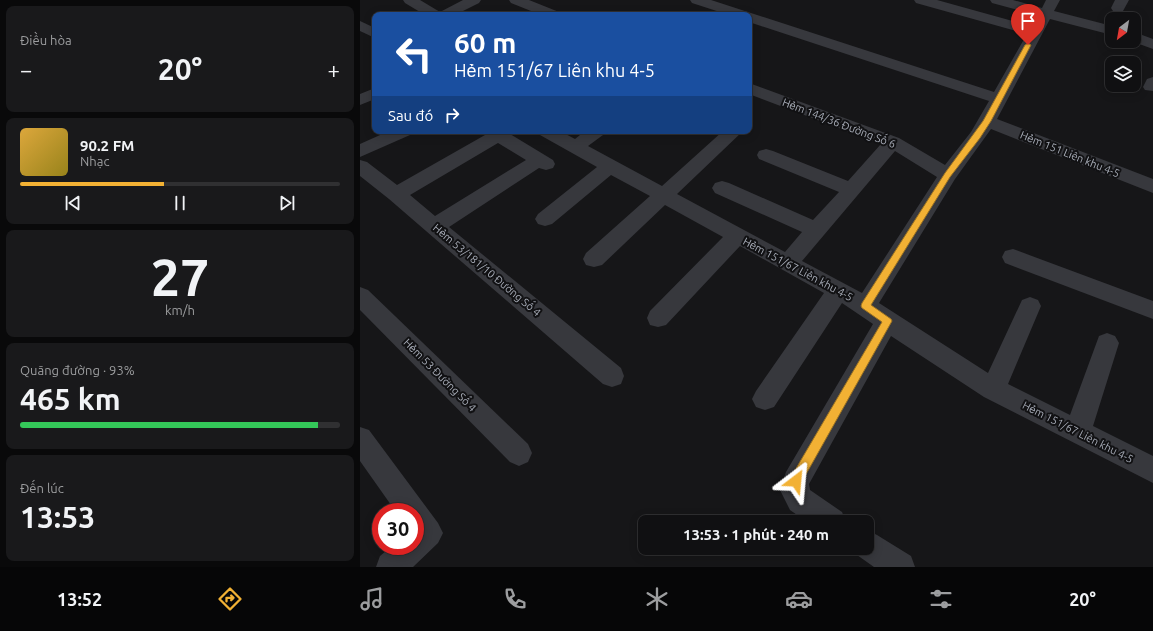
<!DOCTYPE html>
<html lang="vi">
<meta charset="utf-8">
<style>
body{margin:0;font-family:Ubuntu,sans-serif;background:#19191b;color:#f1f3f6;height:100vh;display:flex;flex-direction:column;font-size:15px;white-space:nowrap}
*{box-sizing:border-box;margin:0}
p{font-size:13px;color:#9c9d9f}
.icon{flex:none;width:22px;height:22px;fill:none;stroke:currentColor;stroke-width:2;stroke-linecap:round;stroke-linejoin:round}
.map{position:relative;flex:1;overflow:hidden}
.side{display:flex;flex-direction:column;gap:6px;padding:6px;background:#09090a;width:360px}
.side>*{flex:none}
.banner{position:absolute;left:12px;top:12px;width:380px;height:122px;border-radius:8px;box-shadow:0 2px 10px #0003,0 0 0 1px #303032;background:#1a4fa0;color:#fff;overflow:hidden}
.needle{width:26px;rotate:211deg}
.controls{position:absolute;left:745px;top:12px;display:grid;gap:8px}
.controls a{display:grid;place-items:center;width:36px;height:36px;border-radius:8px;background:#101012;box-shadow:0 2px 10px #0003,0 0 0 1px #303032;font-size:20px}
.speed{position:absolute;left:12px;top:503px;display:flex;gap:8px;font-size:20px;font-weight:700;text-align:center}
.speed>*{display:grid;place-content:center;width:52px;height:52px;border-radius:50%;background:#101012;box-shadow:0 2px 10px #0003,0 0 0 1px #303032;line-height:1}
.speed .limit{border:6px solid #d22;background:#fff;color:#111}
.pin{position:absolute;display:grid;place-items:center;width:34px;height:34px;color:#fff;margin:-41px -17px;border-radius:50% 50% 50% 0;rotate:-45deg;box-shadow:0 0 4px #0007}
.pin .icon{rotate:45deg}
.me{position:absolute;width:44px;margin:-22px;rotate:29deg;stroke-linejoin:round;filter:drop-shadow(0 0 3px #0008)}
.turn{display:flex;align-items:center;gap:14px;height:84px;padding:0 16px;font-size:18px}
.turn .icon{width:52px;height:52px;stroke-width:2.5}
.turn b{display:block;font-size:28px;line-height:34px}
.then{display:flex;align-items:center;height:38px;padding:0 16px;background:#0003;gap:8px;font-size:15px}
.big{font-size:30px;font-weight:700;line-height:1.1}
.side .widget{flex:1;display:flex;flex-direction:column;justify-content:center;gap:6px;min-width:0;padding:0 14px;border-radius:8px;background:#19191b}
.side .dial{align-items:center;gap:0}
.dial b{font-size:52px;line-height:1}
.song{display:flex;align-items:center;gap:12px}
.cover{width:48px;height:48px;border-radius:6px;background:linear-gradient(135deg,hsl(40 70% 55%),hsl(50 70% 35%))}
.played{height:4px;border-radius:2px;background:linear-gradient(90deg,#f2b134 45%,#303032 45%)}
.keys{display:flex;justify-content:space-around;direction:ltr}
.heat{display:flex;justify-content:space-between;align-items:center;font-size:22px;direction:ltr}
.charge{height:6px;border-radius:3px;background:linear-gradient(90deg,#34c759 93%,#303032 0)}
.trip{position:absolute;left:278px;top:515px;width:236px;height:40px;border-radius:8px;background:#101012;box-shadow:0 2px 10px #0003,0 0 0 1px #303032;font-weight:700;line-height:40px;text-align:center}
.menu{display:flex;height:64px;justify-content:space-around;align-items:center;background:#060607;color:#9c9d9f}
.menu .icon{width:28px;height:28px}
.menu .active{color:#f2b134}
.menu b{font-size:18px;color:#f1f3f6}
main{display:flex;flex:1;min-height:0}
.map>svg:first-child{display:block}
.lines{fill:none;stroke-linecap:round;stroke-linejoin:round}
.minor{fill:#37383d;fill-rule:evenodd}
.route{fill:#f2b134;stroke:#9d7322}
.labels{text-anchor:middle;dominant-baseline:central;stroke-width:4;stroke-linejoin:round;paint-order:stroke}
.street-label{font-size:11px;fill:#a8adb8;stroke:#111113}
</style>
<main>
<section class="side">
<div class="widget"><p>Điều hòa</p>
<div class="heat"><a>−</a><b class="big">20°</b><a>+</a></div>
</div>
<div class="widget">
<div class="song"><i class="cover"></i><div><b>90.2 FM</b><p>Nhạc</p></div></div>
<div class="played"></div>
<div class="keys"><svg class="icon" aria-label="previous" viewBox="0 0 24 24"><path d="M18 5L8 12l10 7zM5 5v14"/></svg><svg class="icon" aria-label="pause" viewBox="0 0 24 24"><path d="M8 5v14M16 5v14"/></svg><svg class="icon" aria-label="next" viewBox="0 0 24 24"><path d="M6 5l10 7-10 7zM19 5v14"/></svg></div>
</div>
<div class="widget dial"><b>27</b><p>km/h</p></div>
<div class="widget"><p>Quãng đường · 93%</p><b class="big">465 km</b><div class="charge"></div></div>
<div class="widget"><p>Đến lúc</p><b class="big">13:53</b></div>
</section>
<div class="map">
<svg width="793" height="567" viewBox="0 0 793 567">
<rect width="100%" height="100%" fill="#161618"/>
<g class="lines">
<g class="minor">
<polygon points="43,0 60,0 80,12 103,0 121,0 119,3 95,15 65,15 45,3"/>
<polygon points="149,0 169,0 199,12 201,15 181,15 151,3"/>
<path d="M330,0H351L634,92L667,34L556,3L554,0H577L671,26L677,15L632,3L630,0H653L682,8L686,0H700L694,11L752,26V35L690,19L637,119L793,179V193L631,129L595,179L519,303L628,373L662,300L670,297L678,300L681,306L648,384L710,415L739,336L747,333L755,336L759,343L733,426L793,456V483L624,397L531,336L449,484L450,490L482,512L486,522H447L430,510L420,490L426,472L513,324L482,303L414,407L405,410L396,407L392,399L396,391L464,293L380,246L306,325L298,327L290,325L287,318L290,311L363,237L305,205L242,265L234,267L226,265L223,259L226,253L290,196L251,175L192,224L185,226L178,224L175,219L178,214L237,167L180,135L177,131H200L215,139L225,131H246L243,135L228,146L302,186L363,131H383L317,194L425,252L442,232L355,193L352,188L355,183L362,181L369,183L453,220L479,192L399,159L397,155L399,151L406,149L413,151L488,181L521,144L389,94V83L539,138L585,165L611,132L629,101L389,22V15H369L332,3ZM535,151L577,177L502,293L442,261Z"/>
<polygon points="755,0 769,0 763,11 758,12 753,11 751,8"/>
<polygon points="0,21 15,28 15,38 0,31"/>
<polygon points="774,32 793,39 793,49 771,41 774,41"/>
<polygon points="793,77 793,91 785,90 783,87 787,79"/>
<polygon points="15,88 15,99 0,105 0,94"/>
<polygon points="29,131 53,131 50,135 0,157 0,144"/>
<path d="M123,131H145L193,160L195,164L193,168L186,170L179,168L89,227L261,368L264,376L261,384L252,387L243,384L29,199L0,176V160L7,162L37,185L125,135ZM138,143L166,160L75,216L50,195Z"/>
<polygon points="653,249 793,301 793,319 645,263 642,257 645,251"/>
<polygon points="0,287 8,290 168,444 172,453 168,462 159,466 150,462 0,310"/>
<polygon points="0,427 9,430 78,523 83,533 78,543 53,567 16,567 20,556 32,546 55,546 55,512 36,512 0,461"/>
<polygon points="507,530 517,535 551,556 555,567 514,567 497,555 494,548 507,548"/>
</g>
</g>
<polygon class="route" points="668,43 671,45 631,121 620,138 590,177 511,305 531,319 532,321 440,485 436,486 431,485 430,481 431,477 522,322 502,308 501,306 502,303 585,173 623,121 665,45"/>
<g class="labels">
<g class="street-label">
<text transform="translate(479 123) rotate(21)">Hẻm 144/36 Đường Số 6</text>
<text transform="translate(710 154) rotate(22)">Hẻm 151 Liên khu 4-5</text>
<text transform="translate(438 269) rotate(28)">Hẻm 151/67 Liên khu 4-5</text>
<text transform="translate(127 270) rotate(40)">Hẻm 53/181/10 Đường Số 4</text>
<text transform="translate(80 375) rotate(45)">Hẻm 53 Đường Số 4</text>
<text transform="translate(718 432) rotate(27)">Hẻm 151/67 Liên khu 4-5</text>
</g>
</g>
</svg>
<div class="controls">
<a><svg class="needle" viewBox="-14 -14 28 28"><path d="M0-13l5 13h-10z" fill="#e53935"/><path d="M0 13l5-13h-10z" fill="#9c9d9f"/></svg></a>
<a><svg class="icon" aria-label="layers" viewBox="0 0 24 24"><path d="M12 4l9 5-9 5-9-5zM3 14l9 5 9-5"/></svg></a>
</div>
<div class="speed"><div class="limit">30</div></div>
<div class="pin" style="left:668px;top:45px;background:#d93025"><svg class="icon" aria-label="arrive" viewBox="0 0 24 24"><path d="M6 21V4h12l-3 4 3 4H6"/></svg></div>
<svg class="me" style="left:436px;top:481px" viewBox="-20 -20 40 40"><path d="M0-17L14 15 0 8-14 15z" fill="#f2b134" stroke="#fff" stroke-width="4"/></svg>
<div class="trip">13:53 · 1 phút · 240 m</div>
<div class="banner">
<div class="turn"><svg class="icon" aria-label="left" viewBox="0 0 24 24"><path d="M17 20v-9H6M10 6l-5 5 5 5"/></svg><div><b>60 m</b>Hẻm 151/67 Liên khu 4-5</div></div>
<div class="then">Sau đó<svg class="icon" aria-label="right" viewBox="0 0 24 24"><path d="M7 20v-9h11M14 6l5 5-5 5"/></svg></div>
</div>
</div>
</main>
<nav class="menu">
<b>13:52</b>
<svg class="icon active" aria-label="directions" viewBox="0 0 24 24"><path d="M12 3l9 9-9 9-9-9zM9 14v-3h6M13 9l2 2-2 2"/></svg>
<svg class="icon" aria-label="music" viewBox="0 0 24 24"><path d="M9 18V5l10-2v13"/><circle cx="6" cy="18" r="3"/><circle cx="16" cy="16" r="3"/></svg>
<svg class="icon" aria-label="phone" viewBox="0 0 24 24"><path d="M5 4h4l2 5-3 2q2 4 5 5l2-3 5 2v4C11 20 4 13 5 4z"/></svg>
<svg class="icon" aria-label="climate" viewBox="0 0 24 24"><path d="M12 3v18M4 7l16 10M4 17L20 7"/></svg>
<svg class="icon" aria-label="car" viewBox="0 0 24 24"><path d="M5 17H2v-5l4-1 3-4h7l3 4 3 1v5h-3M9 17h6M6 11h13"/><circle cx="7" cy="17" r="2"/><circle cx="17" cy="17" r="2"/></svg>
<svg class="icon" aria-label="filters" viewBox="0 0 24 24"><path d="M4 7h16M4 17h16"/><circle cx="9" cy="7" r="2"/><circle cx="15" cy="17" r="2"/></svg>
<b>20°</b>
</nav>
